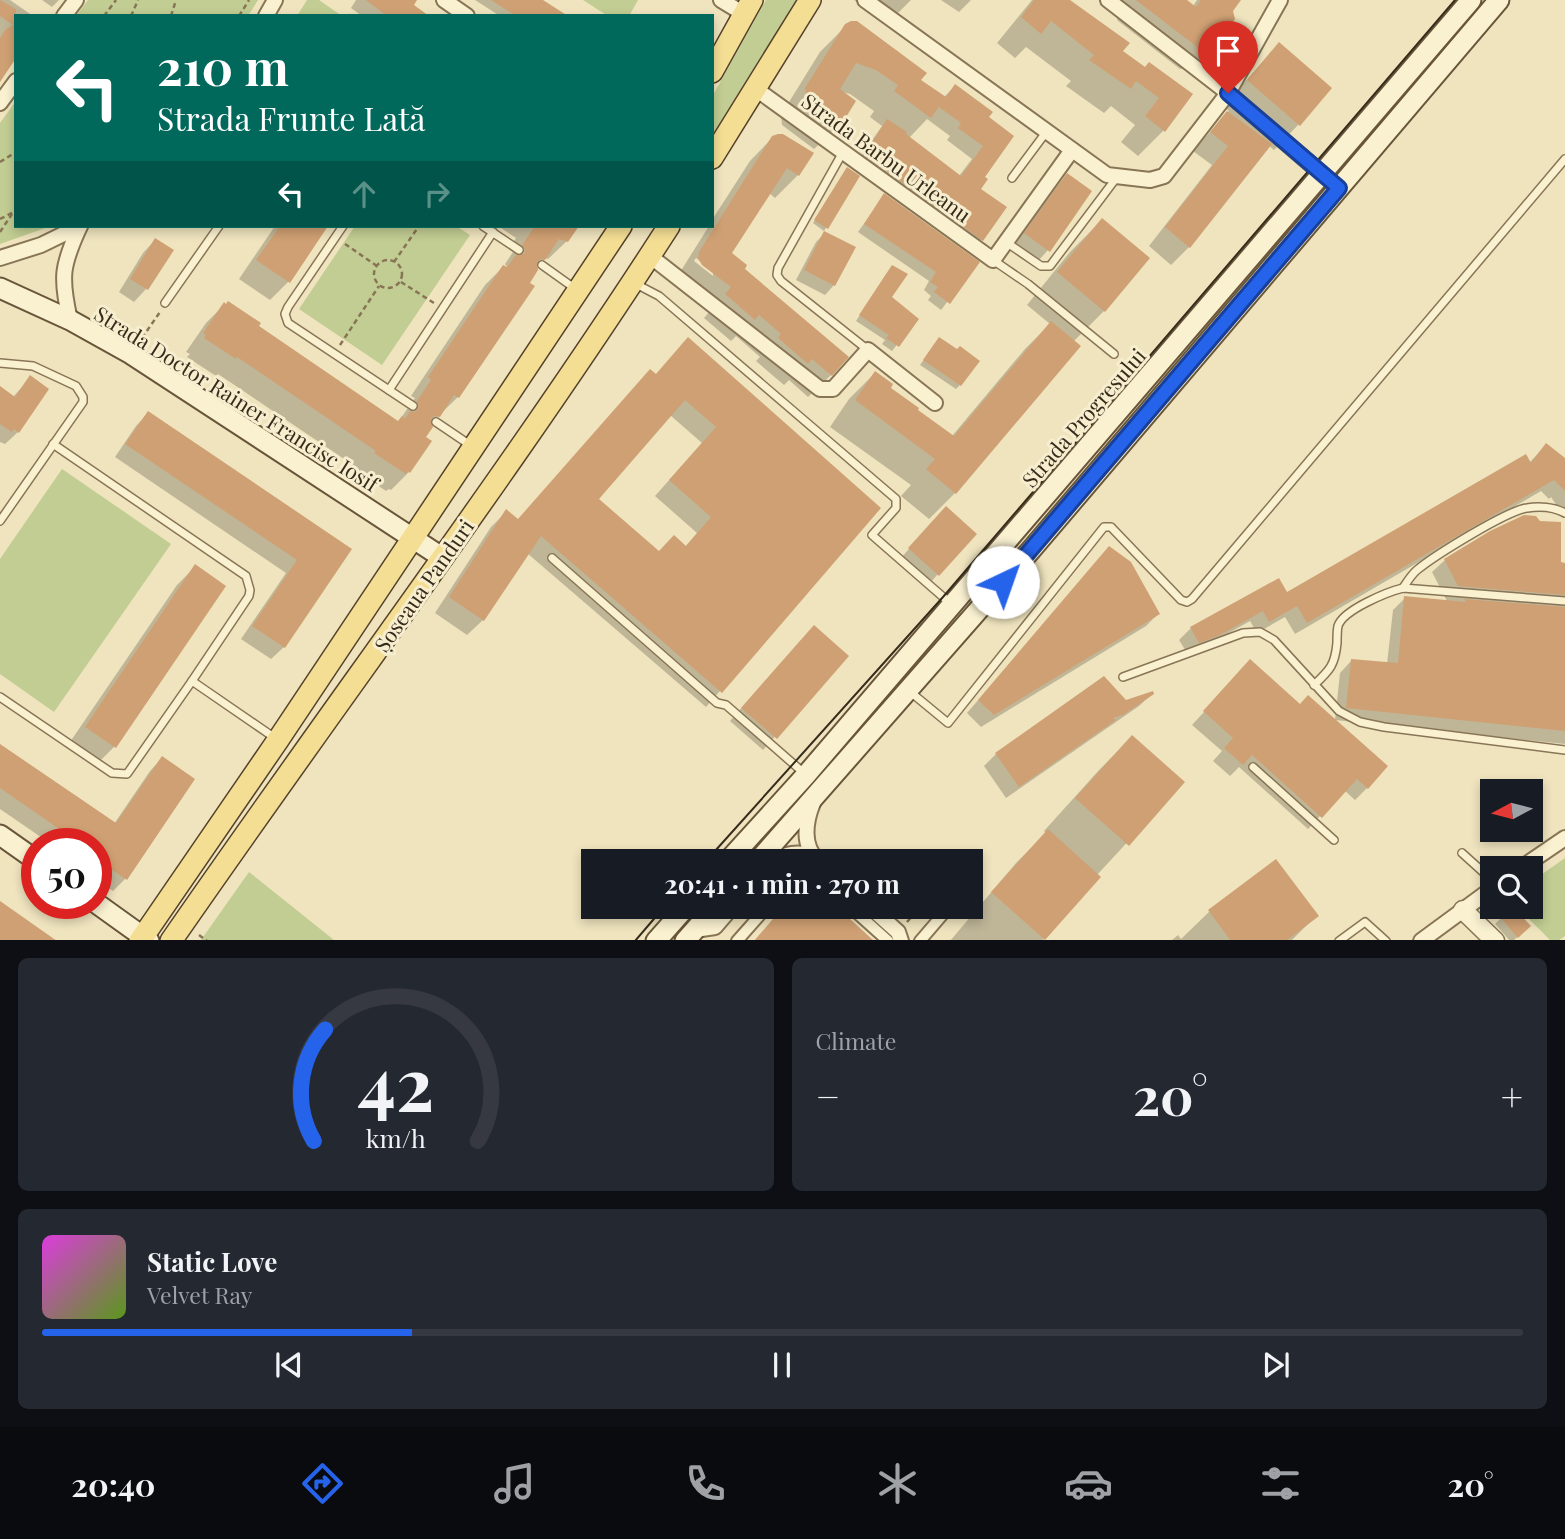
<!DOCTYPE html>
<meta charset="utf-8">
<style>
body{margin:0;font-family:"Playfair Display",serif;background:#242831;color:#f1f3f6;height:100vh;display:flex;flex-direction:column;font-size:26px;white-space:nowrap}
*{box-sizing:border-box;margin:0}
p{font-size:23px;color:#9ea1a6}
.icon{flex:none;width:38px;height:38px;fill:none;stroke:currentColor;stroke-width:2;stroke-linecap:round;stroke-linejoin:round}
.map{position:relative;height:940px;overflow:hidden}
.sheet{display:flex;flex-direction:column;gap:18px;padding:18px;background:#0d0f14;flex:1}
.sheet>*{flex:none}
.hud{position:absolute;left:14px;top:14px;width:700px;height:214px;border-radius:0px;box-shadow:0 4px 10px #0003;background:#00695c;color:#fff;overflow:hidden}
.needle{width:46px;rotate:263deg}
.tools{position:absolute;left:1480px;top:779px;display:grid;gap:14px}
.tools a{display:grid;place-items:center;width:63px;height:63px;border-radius:0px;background:#171b24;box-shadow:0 4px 10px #0003;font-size:35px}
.speed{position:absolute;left:21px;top:828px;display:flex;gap:14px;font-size:35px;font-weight:700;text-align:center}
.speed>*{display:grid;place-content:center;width:91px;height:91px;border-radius:50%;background:#171b24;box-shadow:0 4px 10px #0003;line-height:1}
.speed .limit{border:10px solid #d22;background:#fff;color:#111}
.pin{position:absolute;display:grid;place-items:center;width:60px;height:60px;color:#fff;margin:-72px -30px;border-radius:50% 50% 50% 0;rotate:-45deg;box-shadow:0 0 7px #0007}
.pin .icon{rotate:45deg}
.me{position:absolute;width:77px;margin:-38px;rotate:42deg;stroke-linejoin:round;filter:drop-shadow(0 0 5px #0008)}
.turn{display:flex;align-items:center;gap:24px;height:147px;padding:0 28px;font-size:32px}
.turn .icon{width:91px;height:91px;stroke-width:2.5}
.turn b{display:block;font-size:49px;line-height:60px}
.lanes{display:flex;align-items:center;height:66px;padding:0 28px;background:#0003;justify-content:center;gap:35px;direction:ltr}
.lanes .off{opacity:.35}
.big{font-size:52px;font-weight:700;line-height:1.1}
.sheet .card{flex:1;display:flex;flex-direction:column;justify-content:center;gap:10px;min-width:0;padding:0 24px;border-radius:10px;background:#242831}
.sheet .dial{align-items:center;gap:0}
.dial svg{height:182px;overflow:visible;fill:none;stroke:#363941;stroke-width:7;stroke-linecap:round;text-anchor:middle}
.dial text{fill:#f1f3f6;stroke:none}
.song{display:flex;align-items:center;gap:21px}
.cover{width:84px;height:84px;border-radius:10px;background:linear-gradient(135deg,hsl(300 70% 55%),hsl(90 70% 35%))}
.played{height:7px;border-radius:4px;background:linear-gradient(90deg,#2563eb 25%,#363941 25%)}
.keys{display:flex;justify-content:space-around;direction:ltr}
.heat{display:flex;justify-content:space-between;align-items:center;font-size:38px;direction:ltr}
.sheet .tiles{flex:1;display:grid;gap:18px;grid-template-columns:1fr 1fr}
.card:last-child{grid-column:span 2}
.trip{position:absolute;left:581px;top:849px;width:402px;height:70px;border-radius:0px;background:#171b24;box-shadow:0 4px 10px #0003;font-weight:700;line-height:70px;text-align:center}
.menu{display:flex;height:112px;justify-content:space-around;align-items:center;background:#090b0e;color:#9ea1a6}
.menu .icon{width:49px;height:49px}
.menu .on{color:#2563eb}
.menu b{font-size:32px;color:#f1f3f6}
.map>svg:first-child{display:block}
.green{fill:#c1cd92}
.shadow{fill:#0003;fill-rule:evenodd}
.building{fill:#cfa073;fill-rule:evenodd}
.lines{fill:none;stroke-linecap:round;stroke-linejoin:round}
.service-casing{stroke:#887556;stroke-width:10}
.pedestrian-casing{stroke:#887556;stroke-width:14}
.minor-casing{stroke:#887556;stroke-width:18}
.tertiary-casing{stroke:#887556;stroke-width:21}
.secondary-casing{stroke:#69563a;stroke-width:23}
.primary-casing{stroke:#55422b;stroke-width:24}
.path{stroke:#887556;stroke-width:2.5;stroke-dasharray:5 3.5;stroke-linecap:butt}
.service{stroke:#faf1d1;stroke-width:7}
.pedestrian{stroke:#faf1d1;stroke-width:10}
.minor{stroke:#faf1d1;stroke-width:14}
.tertiary{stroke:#faf1d1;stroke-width:18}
.secondary{stroke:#faf1d1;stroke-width:19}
.primary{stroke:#f4de94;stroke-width:21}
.tram{stroke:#372b1c;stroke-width:2}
.route-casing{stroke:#184099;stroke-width:18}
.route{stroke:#2563eb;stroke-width:12}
.labels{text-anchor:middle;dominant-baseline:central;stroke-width:6;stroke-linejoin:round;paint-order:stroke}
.street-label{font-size:21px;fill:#372b1c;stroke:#f6eece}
</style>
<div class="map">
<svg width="1565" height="941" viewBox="0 0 1565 941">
<rect width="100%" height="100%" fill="#efe4be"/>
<g class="green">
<polygon points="88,0 258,0 248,16 76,16"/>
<polygon points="307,0 319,0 342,16 297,16"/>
<polygon points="583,0 638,0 629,16 608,16"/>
<polygon points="766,0 798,0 712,146 712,97"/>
<polygon points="16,101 16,226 51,226 0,244 0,123"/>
<polygon points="355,226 456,226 470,235 382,365 299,309"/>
<polygon points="62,469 171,544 54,712 0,674 0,559"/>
<polygon points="1565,858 1565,936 1559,940 1550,940 1517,907 1531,906 1531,882"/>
<polygon points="249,872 334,940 201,940"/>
</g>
<g class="shadow">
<polygon points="0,0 10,0 33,16 16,16 0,76"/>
<polygon points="42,0 59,0 52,7"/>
<polygon points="356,0 415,0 411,5 426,16 370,16 367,14 362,16 351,8"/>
<polygon points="475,0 540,0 565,16 500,16"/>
<polygon points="854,0 911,0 886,25"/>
<polygon points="941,0 971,0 959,12"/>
<polygon points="1032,0 1068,0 1121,52 1145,69 1190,95 1163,131 1138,156 1121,142 1135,125 1111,106 1104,113 1066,86 1071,81 1026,47 1015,58 997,43"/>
<polygon points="1111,0 1185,0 1193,6 1197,0 1239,0 1211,46 1191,67 1180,69 1117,20 1125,10"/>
<path d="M846,26L943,98L955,86L986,118L979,189L981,240L969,252L950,237L955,230L854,166L882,126L870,117L874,111L850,94L842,92L840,124L814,149L782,125L781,115L820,52ZM927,119L950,136L947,140L972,159L959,176L909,138Z"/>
<polygon points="1279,44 1299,124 1274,150 1268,145 1189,247 1171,265 1149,246 1212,165 1193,151 1229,111 1223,106"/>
<path d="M773,137L798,175L775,198L769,193L730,253L831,375L808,397L789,380L784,385L756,361L760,357L736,336L731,341L704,318L710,311L677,277L709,226H712V220L750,161ZM696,258L713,271V276L694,261Z"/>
<polygon points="845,171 858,177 824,231 813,223"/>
<polygon points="1067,175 1048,250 1039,260 1016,243 1058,185"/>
<polygon points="884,196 977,263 941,310 928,300 931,296 924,290 929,281 858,232"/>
<polygon points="1102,220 1104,311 1073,342 1078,346 955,493 929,519 901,496 911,485 830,427 849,399 875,373 889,388 915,410 952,436 1025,349 1050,324 1027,305 1070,252"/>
<polygon points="275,226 326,226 288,282 270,300 239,279"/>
<polygon points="498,226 577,226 567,241 548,259 545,258 536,267 458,397 430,424 424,437 430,442 409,472 391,490 389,489 386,491 358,472 359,469 218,374 216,376 187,357 190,354 186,352 206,323 224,305 398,422 415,398 411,396 485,285 503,267 509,270 505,264 517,246 513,243 516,238"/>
<polygon points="825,233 853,248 834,285 825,295 796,280 816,242"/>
<polygon points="155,240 171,250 146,289 134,302 119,292 143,253"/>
<polygon points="887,273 889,297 917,319 892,351 882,344 885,340 856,321"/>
<polygon points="935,343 960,385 956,389 920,365"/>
<path d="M650,372L879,509L706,707L527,553L483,620L467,635L435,613L491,527L506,512L518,520ZM670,415L702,443L655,496L697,533L685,547L658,553L597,499Z"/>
<polygon points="30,378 18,432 5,444 0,442 0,388 13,397"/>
<polygon points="148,413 349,549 284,647 271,659 241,639 286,573 115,457 136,426"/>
<polygon points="1546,445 1565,461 1565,518 1551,497 1549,499 1541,491 1295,634 1285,617 1257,633 1250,621 1204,647 1187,653 1179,640 1191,628 1286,595 1529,463"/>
<polygon points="937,517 974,534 929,584 901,558"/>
<polygon points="1109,548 1158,614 1146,626 981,727 967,713"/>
<polygon points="1445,560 1565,564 1565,744 1335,720 1340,673 1352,660 1387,664 1393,610 1405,598 1447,601 1432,572"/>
<polygon points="195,567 114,747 96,765 68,745 177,585"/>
<polygon points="801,640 846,656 763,750 730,721"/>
<polygon points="1250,662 1367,788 1355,800 1344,790 1308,829 1239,767 1230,776 1213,761 1222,751 1192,725"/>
<polygon points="1152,694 1139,706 1006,798 984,766 996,754 1125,702"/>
<polygon points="1132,737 1182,783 1097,875 1099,877 1042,941 950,941 1016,863 1046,833 1044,831 1100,769"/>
<polygon points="0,746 114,824 150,771 162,758 193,779 125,879 113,891 96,880 96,844 51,844 0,809"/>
<polygon points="1210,911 1316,916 1291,941 1171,941 1178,935 1181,939"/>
<polygon points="1501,918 1529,926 1513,941 1510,941 1495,924"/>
</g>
<g class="building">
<polygon points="0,0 16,9 16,58 0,82 0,38 5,30 13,25 0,16"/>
<polygon points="366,0 417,0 414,5 429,16 387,16"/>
<polygon points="491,0 543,0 568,16 516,16"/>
<polygon points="1034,0 1070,0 1130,43 1123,51 1145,67 1149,62 1193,94 1165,132 1145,116 1159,98 1136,81 1131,89 1089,60 1094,55 1051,21 1041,34 1021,17"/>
<polygon points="1136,0 1187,0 1196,7 1201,0 1241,0 1233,11 1235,19 1213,47 1201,50"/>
<polygon points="851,21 857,21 927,73 921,80 946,97 931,118 894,91 898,85 876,70 856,63 840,89 856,101 841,125 807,99 805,88 845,24"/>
<polygon points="1279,42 1332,88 1300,126 1247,80"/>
<polygon points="955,84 993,112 989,117 1014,136 985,177 988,179 981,189 1007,207 983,241 961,225 966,217 913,178 907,186 865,153 887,119 907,132 906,134 961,176 983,146 958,128 961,123 939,107"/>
<polygon points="1227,111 1272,144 1190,248 1165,227 1228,146 1210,132"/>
<polygon points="778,134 783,134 814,153 799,176 787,168 732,253 747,265 745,269 849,357 832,376 812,359 808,364 778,338 781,334 759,315 755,320 725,294 731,287 702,265 698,258 699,252 772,136"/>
<polygon points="847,167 860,176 828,229 814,220"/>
<polygon points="1067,173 1092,191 1050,252 1024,233"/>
<polygon points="884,193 980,262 950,304 934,292 938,287 930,282 936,272 864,224"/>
<polygon points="1102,218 1150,258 1105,312 1057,272"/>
<polygon points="280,226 328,226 290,283 256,260"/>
<polygon points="535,226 579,226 568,242 559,239 545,260 540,259 537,262 538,270 530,283 535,286 459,398 454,395 440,417 434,416 431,419 433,427 426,437 432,441 410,473 408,471 406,474 374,453 376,451 237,357 236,359 204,338 206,335 203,333 224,302 226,304 228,301 261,323 259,326 398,421 402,416 405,419 410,411 415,412 418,409 417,401 431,380 428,377 503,265 507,267 516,255 524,254 525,250 522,245"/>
<polygon points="824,231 856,247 835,286 804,270"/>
<polygon points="155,238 174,250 148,290 130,279"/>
<polygon points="892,265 908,274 892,297 919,319 899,347 886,338 889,335 859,315"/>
<polygon points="1051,321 1081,346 956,494 926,469 935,459 855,400 875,371 893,384 891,388 919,408 918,410 954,436"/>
<path d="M688,337L881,508L722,693L541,536L484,621L449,597L506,509L518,519L650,369L656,374ZM685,400L716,427L669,480L711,517L686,546L674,535L659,551L599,499Z"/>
<polygon points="939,337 957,349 960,346 980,361 961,386 923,360"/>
<polygon points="30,375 49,389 19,433 14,429 12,432 0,424 0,386 15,397"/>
<polygon points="148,411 352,549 285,648 252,626 297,560 125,444"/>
<polygon points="1546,443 1565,458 1565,491 1554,480 1307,623 1297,606 1269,622 1263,611 1218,636 1199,643 1190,627 1279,578 1287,592 1526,454 1531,463"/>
<polygon points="946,506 977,534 939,576 908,548"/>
<polygon points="1524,515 1536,516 1540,521 1561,522 1561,562 1565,563 1565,595 1458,586 1444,559 1490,531"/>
<polygon points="1109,546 1131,562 1160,614 994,715 978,700"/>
<polygon points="195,564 226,586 116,748 85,727"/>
<polygon points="1404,596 1466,602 1464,599 1565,607 1565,731 1346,708 1351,659 1398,663"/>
<polygon points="814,625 849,656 777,739 741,708"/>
<polygon points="1250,659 1300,704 1308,695 1388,766 1368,789 1357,779 1322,818 1252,755 1243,765 1224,748 1233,738 1203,711"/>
<polygon points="1104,676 1126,700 1153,691 1154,694 1123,715 1113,718 1116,720 1019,787 995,753"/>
<polygon points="1132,735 1185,782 1129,846 1075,798"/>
<polygon points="0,744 116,823 162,756 195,779 127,880 102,863 104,859 96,854 96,844 81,844 0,788"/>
<polygon points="1048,829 1101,877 1045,940 991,892"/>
<polygon points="1276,859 1319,916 1286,941 1231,941 1208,910"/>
<polygon points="0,901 57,941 0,941"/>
<polygon points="784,906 836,906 874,941 754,941"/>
<polygon points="1512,906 1531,926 1518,938 1500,917"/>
</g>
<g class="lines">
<g class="service-casing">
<g id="service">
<polyline points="843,152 778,268 777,275 781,281 868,350"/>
<polyline points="1012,178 1047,131"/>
<polyline points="343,226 288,307 285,314 288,323 413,406"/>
<polyline points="483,226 519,250"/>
<polyline points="1006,242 1041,266 1050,266 1117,177"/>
<polyline points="993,260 1028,284 1114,354"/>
<polyline points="542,265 577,290"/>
<polyline points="636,284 659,296 896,499 896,508 872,535 950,603"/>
<polyline points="165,303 219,226"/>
<polyline points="0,363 33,366 76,386 83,397 83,402 0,521"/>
<polyline points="389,390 493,232"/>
<polyline points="436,422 470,445"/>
<polyline points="53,444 246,576 250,590 249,596 192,681 275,738"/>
<polyline points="552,558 717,703 726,705 805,774"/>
<path d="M1403,588C1407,582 1411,575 1417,570C1434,556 1506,511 1527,508C1539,506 1554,507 1565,513"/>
<polyline points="1123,677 1243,633 1260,632 1274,640 1339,711 1360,722 1384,727 1565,750"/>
<path d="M1314,685C1330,670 1335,665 1337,643C1337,638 1337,631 1338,626C1343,610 1387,592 1403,588L1565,601"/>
<polyline points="908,690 948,723 1104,527 1111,527 1181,600 1187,602 1192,599 1565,159"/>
<polyline points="0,697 112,773 127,774 192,681"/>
<polyline points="1253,767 1334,840"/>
<polyline points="1462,853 1493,881"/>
<polyline points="1339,941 1365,922 1386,941"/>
</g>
</g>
<g class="pedestrian-casing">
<g id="pedestrian">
<polyline points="849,906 888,941"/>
<polyline points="737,941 768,906"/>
<polyline points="920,941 950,906"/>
</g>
</g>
<g class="minor-casing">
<g id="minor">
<polyline points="444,0 467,16"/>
<polyline points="721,0 744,14"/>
<polyline points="865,0 1107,175 1150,180 1164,176 1228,93 1280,0"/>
<polyline points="1108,0 1228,93 1322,174"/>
<polyline points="64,16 76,0"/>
<polyline points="266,16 275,0"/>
<polyline points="756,89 993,260 1072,150"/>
<polyline points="0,103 16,81"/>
<polyline points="650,256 820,389 833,389 868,350 935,403"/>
<polyline points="0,258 41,245 80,226"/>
<path d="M70,320C60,277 62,265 80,226"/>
<path d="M813,803C805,822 802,846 818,861"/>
<path d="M774,861C787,853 796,852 812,855"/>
<polyline points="1521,868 1565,838"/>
<polyline points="869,906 898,932 901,941"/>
<polyline points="695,930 715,927 733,906"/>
<polyline points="1421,941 1493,888"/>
</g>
</g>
<g class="tertiary-casing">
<polyline id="tertiary" points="1463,910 1495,941"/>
</g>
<g class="secondary-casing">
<g id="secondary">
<polyline points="0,288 70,320 131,354 443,558"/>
<polyline points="0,835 37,861"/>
<polyline points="728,861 806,775 1471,0"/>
<polyline points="758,861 1031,550 1499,0"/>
<polyline points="96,903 149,941"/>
<polyline points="656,941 687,906"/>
<polyline points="685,941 716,906"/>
</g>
</g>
<g class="primary-casing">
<g id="primary">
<polyline points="712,72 752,0"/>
<polyline points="712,158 810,0"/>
<polyline points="140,941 278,740 621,226"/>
<path d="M171,941C336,702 512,470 669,226"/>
</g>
</g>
<g class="path">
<polyline points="104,16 116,0"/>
<polyline points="131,16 138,0"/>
<polyline points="171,16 176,0"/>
<polyline points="239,16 249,0"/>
<polyline points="0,162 16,152"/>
<polyline points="0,219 16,211"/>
<polyline points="0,232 12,214"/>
<polyline points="345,244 377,266"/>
<circle cx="388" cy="274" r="14"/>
<polyline points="394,262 419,226"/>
<polyline points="401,282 434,303"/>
<polyline points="142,338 160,312"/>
<polyline points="340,345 379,286"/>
<polyline points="907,922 915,913"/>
<polyline points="199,935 207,941"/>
</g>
<use href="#service" class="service"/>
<use href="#pedestrian" class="pedestrian"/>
<use href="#minor" class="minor"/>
<use href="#tertiary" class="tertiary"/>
<use href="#secondary" class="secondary"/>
<use href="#primary" class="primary"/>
<g class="tram">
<polyline points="706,861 943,597 1455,0"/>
<polyline points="635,941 665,906"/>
</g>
</g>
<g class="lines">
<g class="route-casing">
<polyline id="route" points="1003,582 1339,188 1228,93"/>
</g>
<use href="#route" class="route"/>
</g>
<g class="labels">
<g class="street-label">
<text transform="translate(887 157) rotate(36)">Strada Barbu Urleanu</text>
<text transform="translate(237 398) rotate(32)">Strada Doctor Rainer Francisc Iosif</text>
<text transform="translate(1083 417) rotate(-49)">Strada Progresului</text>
<text transform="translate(423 585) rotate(-55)">Șoseaua Panduri</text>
</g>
</g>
</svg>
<div class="tools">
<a><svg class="needle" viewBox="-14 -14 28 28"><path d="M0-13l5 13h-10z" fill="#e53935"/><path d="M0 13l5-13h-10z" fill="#9ea1a6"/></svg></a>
<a><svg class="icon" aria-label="search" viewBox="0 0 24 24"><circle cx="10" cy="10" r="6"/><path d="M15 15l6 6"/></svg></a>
</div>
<div class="speed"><div class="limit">50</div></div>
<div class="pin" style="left:1228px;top:93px;background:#d93025"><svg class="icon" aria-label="arrive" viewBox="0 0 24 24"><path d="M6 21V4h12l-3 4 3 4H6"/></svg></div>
<svg class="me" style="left:1003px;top:582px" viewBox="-20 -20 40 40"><circle r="19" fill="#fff"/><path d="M0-13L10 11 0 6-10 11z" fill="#2563eb"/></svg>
<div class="trip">20:41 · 1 min · 270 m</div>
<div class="hud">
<div class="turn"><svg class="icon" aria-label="left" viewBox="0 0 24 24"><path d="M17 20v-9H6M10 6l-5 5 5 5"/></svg><div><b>210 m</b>Strada Frunte Lată</div></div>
<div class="lanes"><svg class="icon" aria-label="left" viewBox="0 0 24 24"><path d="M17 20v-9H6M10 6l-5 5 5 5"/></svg><svg class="icon off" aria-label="ahead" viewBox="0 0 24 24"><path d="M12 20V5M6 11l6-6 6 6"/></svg><svg class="icon off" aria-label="right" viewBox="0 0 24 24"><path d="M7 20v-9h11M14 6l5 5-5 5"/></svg></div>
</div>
</div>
<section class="sheet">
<div class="tiles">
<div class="card dial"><svg viewBox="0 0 100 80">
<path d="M14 69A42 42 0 1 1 86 69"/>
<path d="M14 69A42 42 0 0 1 19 20" stroke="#2563eb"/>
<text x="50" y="56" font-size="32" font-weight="700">42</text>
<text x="50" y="72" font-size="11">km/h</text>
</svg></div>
<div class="card"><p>Climate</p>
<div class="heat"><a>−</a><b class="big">20°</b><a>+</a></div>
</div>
<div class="card">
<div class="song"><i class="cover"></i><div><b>Static Love</b><p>Velvet Ray</p></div></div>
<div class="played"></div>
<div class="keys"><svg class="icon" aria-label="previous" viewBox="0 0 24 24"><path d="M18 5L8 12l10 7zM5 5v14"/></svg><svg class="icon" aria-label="pause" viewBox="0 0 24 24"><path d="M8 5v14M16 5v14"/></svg><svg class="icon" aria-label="next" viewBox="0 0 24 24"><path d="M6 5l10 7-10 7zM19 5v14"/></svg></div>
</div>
</div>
</section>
<nav class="menu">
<b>20:40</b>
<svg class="icon on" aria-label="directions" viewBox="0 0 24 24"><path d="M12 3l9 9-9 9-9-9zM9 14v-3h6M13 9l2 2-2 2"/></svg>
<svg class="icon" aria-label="music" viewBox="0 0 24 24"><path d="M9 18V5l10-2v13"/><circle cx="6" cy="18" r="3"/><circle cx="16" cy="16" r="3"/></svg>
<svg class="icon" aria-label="phone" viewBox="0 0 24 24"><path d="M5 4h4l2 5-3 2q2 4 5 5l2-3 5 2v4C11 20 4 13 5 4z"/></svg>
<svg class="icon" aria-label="climate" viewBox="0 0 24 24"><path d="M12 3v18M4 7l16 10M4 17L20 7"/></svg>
<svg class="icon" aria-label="car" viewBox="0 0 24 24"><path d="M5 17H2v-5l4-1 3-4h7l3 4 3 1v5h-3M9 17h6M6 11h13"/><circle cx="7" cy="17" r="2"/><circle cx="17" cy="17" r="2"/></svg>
<svg class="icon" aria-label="filters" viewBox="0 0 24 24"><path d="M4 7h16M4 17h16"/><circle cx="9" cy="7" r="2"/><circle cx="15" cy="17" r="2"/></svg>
<b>20°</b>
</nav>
